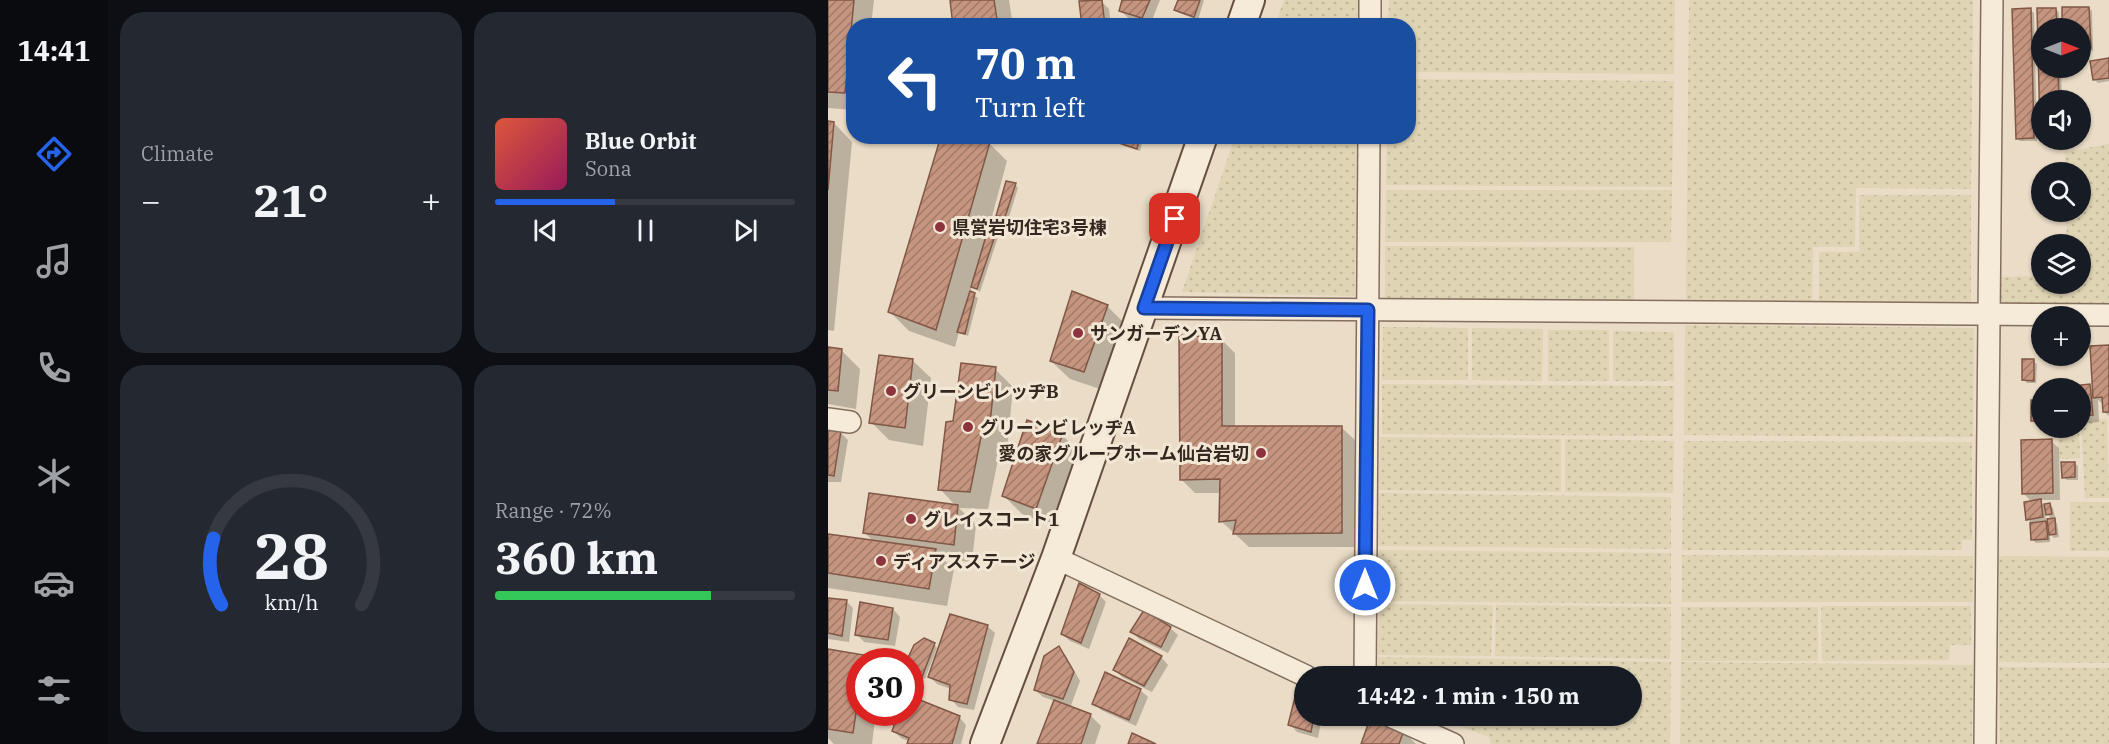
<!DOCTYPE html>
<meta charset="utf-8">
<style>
body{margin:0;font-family:"IBM Plex Serif","Noto Sans JP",serif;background:#242831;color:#f1f3f6;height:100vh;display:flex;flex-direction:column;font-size:22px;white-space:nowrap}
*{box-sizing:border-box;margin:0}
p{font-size:20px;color:#9ea1a6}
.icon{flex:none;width:33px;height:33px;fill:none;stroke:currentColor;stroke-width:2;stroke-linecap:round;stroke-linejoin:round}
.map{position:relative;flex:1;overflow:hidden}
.sheet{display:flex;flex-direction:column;gap:12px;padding:12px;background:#0d0f14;width:720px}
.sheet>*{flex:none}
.guide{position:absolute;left:18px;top:18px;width:570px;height:126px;border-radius:24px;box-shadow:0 2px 4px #0004;background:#1a4fa0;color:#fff;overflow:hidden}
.needle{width:39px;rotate:90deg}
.tools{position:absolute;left:1203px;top:18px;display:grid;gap:12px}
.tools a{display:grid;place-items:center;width:60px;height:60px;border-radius:50%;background:#171b24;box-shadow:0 2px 4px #0004;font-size:30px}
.speed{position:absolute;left:18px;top:648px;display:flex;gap:12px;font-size:30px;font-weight:700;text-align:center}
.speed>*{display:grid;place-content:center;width:78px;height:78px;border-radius:50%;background:#171b24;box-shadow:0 2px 4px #0004;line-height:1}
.speed .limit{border:9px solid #d22;background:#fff;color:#111}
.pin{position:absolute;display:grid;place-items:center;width:51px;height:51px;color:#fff;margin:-26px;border-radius:12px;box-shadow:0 3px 9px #0006}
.me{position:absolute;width:66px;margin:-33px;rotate:0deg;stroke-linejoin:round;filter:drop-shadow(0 0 4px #0008)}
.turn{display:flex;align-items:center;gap:21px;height:126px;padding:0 30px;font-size:27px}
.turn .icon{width:78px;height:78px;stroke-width:2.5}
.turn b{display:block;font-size:42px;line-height:51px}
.big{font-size:45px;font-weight:700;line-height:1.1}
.sheet .widget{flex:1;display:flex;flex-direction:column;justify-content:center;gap:9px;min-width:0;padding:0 21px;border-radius:24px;background:#242831}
.sheet .dial{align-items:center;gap:0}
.dial svg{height:156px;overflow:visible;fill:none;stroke:#363941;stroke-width:7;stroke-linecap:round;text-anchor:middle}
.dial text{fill:#f1f3f6;stroke:none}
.song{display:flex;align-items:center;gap:18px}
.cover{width:72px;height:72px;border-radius:9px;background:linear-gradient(135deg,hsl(10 70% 55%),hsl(330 70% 35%))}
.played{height:6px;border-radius:3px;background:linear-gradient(90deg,#2563eb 40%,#363941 40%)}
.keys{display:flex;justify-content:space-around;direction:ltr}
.heat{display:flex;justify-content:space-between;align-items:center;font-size:33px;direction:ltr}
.charge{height:9px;border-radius:4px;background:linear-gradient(90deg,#34c759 72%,#363941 0)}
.sheet .tiles{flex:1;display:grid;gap:12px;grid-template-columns:repeat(2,1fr)}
.trip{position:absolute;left:466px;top:666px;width:348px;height:60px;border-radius:30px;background:#171b24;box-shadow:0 2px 4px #0004;font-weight:700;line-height:60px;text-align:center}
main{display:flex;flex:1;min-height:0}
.menu{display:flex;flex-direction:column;width:108px;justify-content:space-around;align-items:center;background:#090b0e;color:#9ea1a6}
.menu .icon{width:42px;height:42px}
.menu .on{color:#2563eb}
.menu b{font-size:27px;color:#f1f3f6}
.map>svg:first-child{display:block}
.farmland{fill:url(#farmland-dots)}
.shadow{fill:#0003;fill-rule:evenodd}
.building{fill:url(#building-hatch);stroke:#815746;stroke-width:1.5}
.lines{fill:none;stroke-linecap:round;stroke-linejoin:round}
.street-casing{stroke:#846e5e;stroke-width:24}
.secondary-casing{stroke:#664f41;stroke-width:32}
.street{stroke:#f6ead9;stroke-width:21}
.secondary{stroke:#f6ead9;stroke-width:28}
.route-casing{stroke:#184099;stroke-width:15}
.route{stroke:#2563eb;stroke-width:10}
.poi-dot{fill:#8d333d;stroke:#f2e7d5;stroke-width:2}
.labels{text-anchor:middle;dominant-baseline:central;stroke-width:6;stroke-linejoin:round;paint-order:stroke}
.poi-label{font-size:18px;font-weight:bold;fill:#352820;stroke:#f2e7d5;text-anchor:start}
</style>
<main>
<nav class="menu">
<b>14:41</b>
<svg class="icon on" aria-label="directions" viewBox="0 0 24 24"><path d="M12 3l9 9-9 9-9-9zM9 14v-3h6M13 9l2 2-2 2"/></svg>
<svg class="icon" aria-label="music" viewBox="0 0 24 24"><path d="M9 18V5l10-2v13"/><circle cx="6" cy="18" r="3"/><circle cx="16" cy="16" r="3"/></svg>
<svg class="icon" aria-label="phone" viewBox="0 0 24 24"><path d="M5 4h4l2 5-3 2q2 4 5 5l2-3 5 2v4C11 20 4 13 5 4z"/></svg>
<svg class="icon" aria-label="climate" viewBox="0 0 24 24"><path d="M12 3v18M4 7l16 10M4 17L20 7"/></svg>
<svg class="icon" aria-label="car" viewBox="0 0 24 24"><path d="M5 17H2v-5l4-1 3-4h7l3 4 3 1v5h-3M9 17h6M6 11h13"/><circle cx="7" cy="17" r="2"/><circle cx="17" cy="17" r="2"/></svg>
<svg class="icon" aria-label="filters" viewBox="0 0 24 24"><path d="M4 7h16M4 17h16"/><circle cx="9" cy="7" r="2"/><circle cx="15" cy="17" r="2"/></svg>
</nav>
<section class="sheet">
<div class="tiles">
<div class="widget"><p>Climate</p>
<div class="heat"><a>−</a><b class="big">21°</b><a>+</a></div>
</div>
<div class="widget">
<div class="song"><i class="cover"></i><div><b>Blue Orbit</b><p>Sona</p></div></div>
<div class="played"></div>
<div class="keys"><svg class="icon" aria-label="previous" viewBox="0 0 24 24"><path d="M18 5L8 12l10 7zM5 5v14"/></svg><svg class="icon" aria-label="pause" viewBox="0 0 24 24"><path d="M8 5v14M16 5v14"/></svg><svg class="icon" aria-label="next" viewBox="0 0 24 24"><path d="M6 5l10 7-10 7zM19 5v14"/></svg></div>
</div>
<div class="widget dial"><svg viewBox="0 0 100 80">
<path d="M14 69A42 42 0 1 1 86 69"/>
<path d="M14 69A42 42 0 0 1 10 35" stroke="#2563eb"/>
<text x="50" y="56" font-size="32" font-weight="700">28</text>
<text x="50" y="72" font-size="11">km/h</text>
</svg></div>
<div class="widget"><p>Range · 72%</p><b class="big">360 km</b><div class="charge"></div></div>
</div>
</section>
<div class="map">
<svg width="1281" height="744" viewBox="0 0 1281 744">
<defs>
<pattern id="farmland-dots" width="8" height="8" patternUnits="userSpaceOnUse" patternTransform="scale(1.5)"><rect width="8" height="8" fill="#dfd4b4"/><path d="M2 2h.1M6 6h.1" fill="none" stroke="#c0b69a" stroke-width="1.8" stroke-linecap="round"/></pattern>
<pattern id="building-hatch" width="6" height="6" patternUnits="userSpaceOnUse" patternTransform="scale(1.5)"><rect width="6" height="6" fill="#c59580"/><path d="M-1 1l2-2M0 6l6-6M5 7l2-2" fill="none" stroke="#a17a68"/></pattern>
</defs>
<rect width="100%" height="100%" fill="#eadcc6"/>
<g class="farmland">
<polygon points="456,0 532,0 531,25 447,26"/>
<polygon points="561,0 847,0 846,74 581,72 580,26 560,25"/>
<polygon points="861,0 1145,0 1143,189 1028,188 1027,247 985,247 984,301 858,300"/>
<polygon points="581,79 846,81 844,187 558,185 559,137 580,136"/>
<polygon points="407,137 529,137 527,296 354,292"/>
<polygon points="1281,144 1281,308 1171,310 1174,277 1213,276 1214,284 1252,284 1252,244 1239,244 1238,212 1252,212 1252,172 1238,172 1237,152"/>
<polygon points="558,190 844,190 843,242 557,242"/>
<polygon points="1031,195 1143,195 1143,303 991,303 991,252 1031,252"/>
<polygon points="557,246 806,247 806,301 557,300"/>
<polygon points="857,325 1146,328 1145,437 856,435"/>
<polygon points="555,327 640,328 640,380 554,380"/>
<polygon points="644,328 715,329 714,381 644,380"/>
<rect x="720" y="330" width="61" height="51"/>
<polygon points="785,331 846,332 846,381 785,381"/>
<polygon points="554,384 846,386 845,436 554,434"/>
<polygon points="1279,419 1281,498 1257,498 1253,420"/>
<polygon points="1229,428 1251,428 1252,458 1231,459"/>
<polygon points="552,437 733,439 733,492 551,490"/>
<polygon points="737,439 846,441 845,493 737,492"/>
<polygon points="856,441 1144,442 1144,540 1134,540 1134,550 854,550"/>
<polygon points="550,493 843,497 843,549 549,546"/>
<rect x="1242" y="502" width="39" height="49"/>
<polygon points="551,550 843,553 843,604 550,601"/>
<polygon points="854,555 1145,556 1145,602 854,602"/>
<polygon points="1171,556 1281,557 1281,663 1171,662"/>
<polygon points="551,604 665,605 663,656 550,655"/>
<polygon points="668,605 843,607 842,659 667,656"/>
<polygon points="993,606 1143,606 1143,645 1122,645 1121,660 994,661"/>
<rect x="853" y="607" width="137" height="54"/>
<polygon points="550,657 843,662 842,744 663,744 661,737 605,716 804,716 804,676 550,676"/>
<polygon points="853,662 1145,665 1144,744 852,744"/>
<polygon points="1171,667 1281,668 1281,744 1172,744"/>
</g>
<g class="shadow">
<polygon points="0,0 46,0 43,26 26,26 26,110 0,108"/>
<polygon points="123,0 181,0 185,26 127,26"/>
<polygon points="256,0 272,0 281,9 283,26 256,26 258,2"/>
<polygon points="295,0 332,0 322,25 300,18 292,10"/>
<polygon points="352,0 376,0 370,20 351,13 348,10"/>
<polygon points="1261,8 1264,11 1265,51 1252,51 1252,28 1236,28 1235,9"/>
<polygon points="1228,9 1231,13 1232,28 1214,28 1214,68 1233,68 1234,100 1214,100 1214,121 1210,10"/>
<polygon points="1202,10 1206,13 1209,141 1192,141 1189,138"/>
<polygon points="1281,59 1281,81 1270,83 1267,80"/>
<polygon points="0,123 6,123 24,142 6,331 0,330"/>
<polygon points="294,136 316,136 312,151 296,146 293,142"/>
<polygon points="335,136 356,136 354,143"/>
<polygon points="161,143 179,161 163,220 171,222 174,225 152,292 144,286 142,293 150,298 140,336 131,332 127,347 81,331 62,312"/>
<polygon points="187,184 190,188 180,220 173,218 169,215"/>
<polygon points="279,306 298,325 275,390 242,379 223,361"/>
<polygon points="393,339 407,353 407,428 514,428 528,441 528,547 421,547 393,521 393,493 367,493 353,479"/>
<polygon points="1281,346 1281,416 1276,412 1276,405 1270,400 1271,422 1252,424 1252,388 1234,388 1262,386 1266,391"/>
<polygon points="0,348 13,350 32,369 28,409 0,404"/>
<polygon points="84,360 103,378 95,446 61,440 43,422"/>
<polygon points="1205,361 1209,364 1208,383 1199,383 1196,380"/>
<polygon points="167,369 185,387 179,450 172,450 160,509 131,508 148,525 144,562 115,559 126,569 119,606 0,588 0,536 46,542 36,532 129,507 112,489"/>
<polygon points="1214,401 1214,424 1207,424 1204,420"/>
<polygon points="0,430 12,432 20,440 13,482 0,482"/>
<polygon points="234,435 252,453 226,526 194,514 175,495"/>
<path d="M1223,441L1231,448L1232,500H1212L1216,506L1221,504L1225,508L1227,517L1224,518L1229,523L1231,537L1226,538L1222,534V542L1208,543L1204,539L1203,523L1200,519L1204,502L1195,493ZM1217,512L1225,520L1218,521Z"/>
<polygon points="1246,463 1250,466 1250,480 1239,480 1235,477"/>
<polygon points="271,595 278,602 261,649 242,641 234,634"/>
<polygon points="0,599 18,601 25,608 21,642 0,639"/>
<polygon points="65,609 72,617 67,646 36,642 29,634"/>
<polygon points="159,626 167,633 146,710 130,707 123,699 123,689 109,684 102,677"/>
<polygon points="342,628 350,635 340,653 311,639 304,632"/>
<polygon points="106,644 109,648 97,679 82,674 82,662"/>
<polygon points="231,648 238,656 252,681 242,708 262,715 273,726 267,744 210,744 227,701 215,697 207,690"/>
<polygon points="0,651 35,656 40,662 32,662 32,712 48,712 44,744 6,744 0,738"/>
<polygon points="333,657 340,665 324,692 294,677 287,670"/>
<polygon points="312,690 320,697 308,726 273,710 266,703"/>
<polygon points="477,693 477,716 494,716 490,738 469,732 462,724"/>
<polygon points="131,717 138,725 133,744 81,744 82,742 73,738 66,731"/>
<polygon points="575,731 588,744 534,744"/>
</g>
<g class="building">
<polygon points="0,0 26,0 17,93 0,92"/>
<polygon points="122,0 166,0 170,26 125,26"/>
<polygon points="274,0 277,26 254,26 251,1"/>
<polygon points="294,0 322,0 314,18 291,11"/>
<polygon points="350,0 372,0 366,17 346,10"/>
<polygon points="1234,7 1261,7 1263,48 1252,48 1252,28 1234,28"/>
<polygon points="1203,8 1206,138 1188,139 1184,9"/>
<polygon points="1209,8 1228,8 1229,28 1214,28 1214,68 1230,68 1231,100 1214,100 1212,128"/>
<polygon points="1281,58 1281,78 1265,80 1262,61"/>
<polygon points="0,121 6,122 0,190"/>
<polygon points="113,136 146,136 162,142 108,330 60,312"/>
<polygon points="293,136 312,136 309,149 291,143"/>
<polygon points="178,181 188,183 177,217 168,216"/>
<polygon points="163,219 172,221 149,289 143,287"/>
<polygon points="142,291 147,293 137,334 129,332"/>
<polygon points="244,291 280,305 256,372 222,361"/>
<polygon points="351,335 394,338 394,426 514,426 514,533 405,534 408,520 391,522 392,479 352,480"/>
<polygon points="1281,345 1281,412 1275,412 1274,397 1265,398 1262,346"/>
<polygon points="0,347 14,349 10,391 0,390"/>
<polygon points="51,355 85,359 77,428 41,423"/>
<polygon points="1194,359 1206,359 1206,381 1194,380"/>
<polygon points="133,363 168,367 161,432 154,432 142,492 110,490 118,422 125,421"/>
<polygon points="1262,384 1265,415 1252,416 1252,388 1224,388"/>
<rect x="1203" y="400" width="11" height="21"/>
<polygon points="199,420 235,433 208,509 174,496"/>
<polygon points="0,429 13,431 6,476 0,475"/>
<polygon points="1224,439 1225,493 1194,494 1193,440"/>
<polygon points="1233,462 1247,462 1247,477 1234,478"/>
<polygon points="41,493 130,505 126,545 35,533"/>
<polygon points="1213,499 1215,517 1198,520 1196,502"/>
<polygon points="1222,503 1224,514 1218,515 1216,504"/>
<polygon points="1227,518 1228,534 1221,535 1219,519"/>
<polygon points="1218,521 1220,539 1203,540 1202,523"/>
<polygon points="0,534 108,549 101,589 0,573"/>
<polygon points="251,583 272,594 253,643 233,634"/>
<polygon points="0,598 19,600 14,636 0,633"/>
<polygon points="32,602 65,608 60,640 27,635"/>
<polygon points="316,610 343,627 333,647 302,632"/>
<polygon points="122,614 160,625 139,704 121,700 122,685 100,677"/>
<polygon points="96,638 107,643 94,677 82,673 82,662 78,662 86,645"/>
<polygon points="301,638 334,656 316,686 285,670"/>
<polygon points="231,646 246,672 235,699 206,690 216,656"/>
<polygon points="0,649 36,655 35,662 32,662 32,686 25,733 0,729"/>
<polygon points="277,672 313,689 301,720 264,704"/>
<polygon points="469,689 477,692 477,716 486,716 483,732 460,725"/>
<polygon points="82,696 132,716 124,744 79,744 81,738 64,731 71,712 82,712"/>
<polygon points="226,700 263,714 253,744 209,744"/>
<polygon points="543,716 576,730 571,744 533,744"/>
<polygon points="304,733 328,744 300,744"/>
</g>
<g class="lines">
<g class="street-casing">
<g id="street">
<polyline points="542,26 542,0"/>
<polyline points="316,308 1281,315"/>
<polyline points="0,419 22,422"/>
<polyline points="228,558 478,676"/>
<polyline points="537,676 541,136"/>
<polyline points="562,716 625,744"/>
<polyline points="1157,744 1164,0"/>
</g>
</g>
<g class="secondary-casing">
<g id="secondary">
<polyline points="413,26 422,0"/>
<polyline points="157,744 228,558 375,136"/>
</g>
</g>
<use href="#street" class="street"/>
<use href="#secondary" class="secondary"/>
</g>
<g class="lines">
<g class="route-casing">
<polyline id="route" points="347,219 316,308 540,310 537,585"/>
</g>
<use href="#route" class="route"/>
</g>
<g class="poi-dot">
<circle cx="112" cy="227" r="6"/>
<circle cx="250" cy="333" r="6"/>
<circle cx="63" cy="391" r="6"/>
<circle cx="140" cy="427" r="6"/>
<circle cx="433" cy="453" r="6"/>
<circle cx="83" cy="519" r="6"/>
<circle cx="53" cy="561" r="6"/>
</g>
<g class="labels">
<g class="poi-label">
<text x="124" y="227">県営岩切住宅3号棟</text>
<text x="262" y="333">サンガーデンYA</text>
<text x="75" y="391">グリーンビレッヂB</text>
<text x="152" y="427">グリーンビレッヂA</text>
<text x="421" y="453" text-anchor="end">愛の家グループホーム仙台岩切</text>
<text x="95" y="519">グレイスコート1</text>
<text x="65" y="561">ディアスステージ</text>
</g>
</g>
</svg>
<div class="tools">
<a><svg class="needle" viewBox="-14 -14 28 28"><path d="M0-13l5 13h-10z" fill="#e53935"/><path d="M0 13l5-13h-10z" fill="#9ea1a6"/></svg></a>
<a><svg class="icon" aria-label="sound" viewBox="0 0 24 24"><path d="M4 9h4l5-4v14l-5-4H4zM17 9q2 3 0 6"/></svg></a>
<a><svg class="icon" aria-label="search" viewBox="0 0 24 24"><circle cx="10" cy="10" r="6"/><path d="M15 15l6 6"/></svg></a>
<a><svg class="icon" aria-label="layers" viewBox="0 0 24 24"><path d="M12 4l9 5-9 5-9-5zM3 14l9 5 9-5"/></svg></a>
<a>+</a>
<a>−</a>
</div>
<div class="speed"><div class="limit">30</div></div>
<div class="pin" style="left:347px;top:219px;background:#d93025"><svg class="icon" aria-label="arrive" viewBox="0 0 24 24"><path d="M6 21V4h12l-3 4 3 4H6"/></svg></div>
<svg class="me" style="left:537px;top:585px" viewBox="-20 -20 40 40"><circle r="17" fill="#2563eb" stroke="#fff" stroke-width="3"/><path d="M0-11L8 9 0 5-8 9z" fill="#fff"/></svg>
<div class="trip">14:42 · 1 min · 150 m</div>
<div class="guide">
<div class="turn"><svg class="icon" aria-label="left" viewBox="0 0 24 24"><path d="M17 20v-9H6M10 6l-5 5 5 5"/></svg><div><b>70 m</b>Turn left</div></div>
</div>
</div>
</main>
